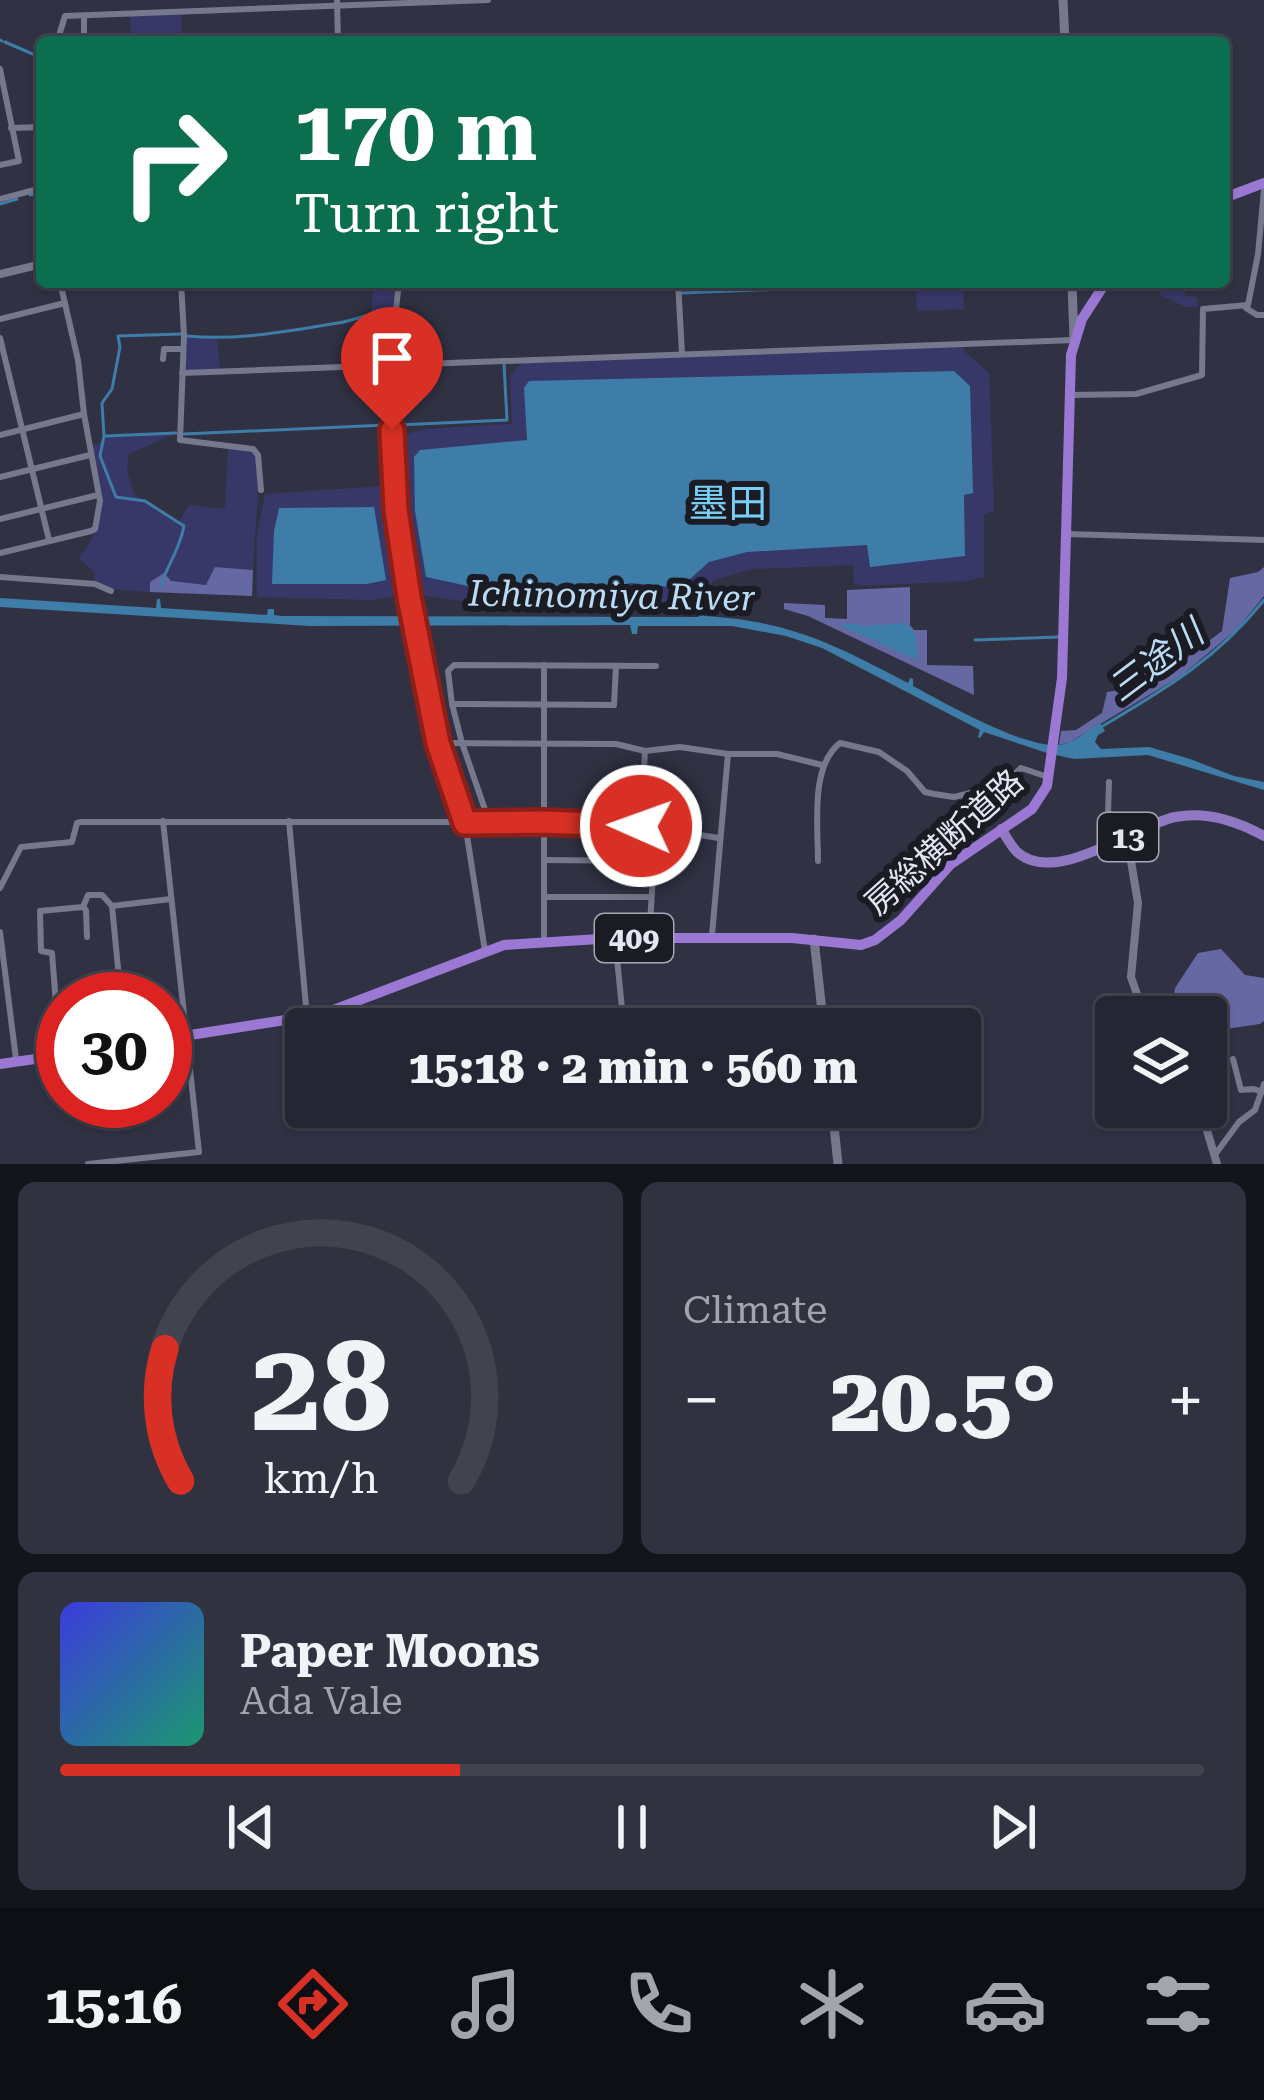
<!DOCTYPE html>
<meta charset="utf-8">
<style>
body{margin:0;font-family:"Roboto Serif","Noto Sans JP",serif;background:#30323f;color:#f1f3f6;height:100vh;display:flex;flex-direction:column;font-size:45px;white-space:nowrap}
*{box-sizing:border-box;margin:0}
p{font-size:39px;color:#a3a5ac}
.icon{flex:none;width:66px;height:66px;fill:none;stroke:currentColor;stroke-width:2;stroke-linecap:round;stroke-linejoin:round}
.map{position:relative;height:1164px;overflow:hidden}
.details{display:flex;flex-direction:column;gap:18px;padding:18px;background:#14151c;flex:1}
.details>*{flex:none}
.guide{position:absolute;left:36px;top:36px;width:1194px;height:252px;border-radius:12px;box-shadow:0 3px 9px #0004,0 0 0 3px #41434e;background:#0b6e4f;color:#fff;overflow:hidden}
.controls{position:absolute;left:1095px;top:996px;display:grid;gap:24px}
.controls a{display:grid;place-items:center;width:132px;height:132px;border-radius:12px;background:#242633;box-shadow:0 3px 9px #0004,0 0 0 3px #41434e;font-size:60px}
.speed{position:absolute;left:36px;top:972px;display:flex;gap:24px;font-size:60px;font-weight:700;text-align:center}
.speed>*{display:grid;place-content:center;width:156px;height:156px;border-radius:50%;background:#242633;box-shadow:0 3px 9px #0004,0 0 0 3px #41434e;line-height:1}
.speed .limit{border:18px solid #d22;background:#fff;color:#111}
.pin{position:absolute;display:grid;place-items:center;width:102px;height:102px;color:#fff;margin:-123px -51px;border-radius:50% 50% 50% 0;rotate:-45deg;box-shadow:0 0 12px #0007}
.pin .icon{rotate:45deg}
.me{position:absolute;width:132px;margin:-66px;rotate:272deg;stroke-linejoin:round;filter:drop-shadow(0 0 9px #0008)}
.turn{display:flex;align-items:center;gap:42px;height:252px;padding:0 60px;font-size:54px}
.turn .icon{width:156px;height:156px;stroke-width:2.5}
.turn b{display:block;font-size:84px;line-height:102px}
.big{font-size:90px;font-weight:800;line-height:1.1}
.details .tile{flex:1;display:flex;flex-direction:column;justify-content:center;gap:18px;min-width:0;padding:0 42px;border-radius:18px;background:#30323f}
.details .dial{align-items:center;gap:0}
.dial svg{height:312px;overflow:visible;fill:none;stroke:#41434e;stroke-width:7;stroke-linecap:round;text-anchor:middle}
.dial text{fill:#f1f3f6;stroke:none}
.song{display:flex;align-items:center;gap:36px}
.cover{width:144px;height:144px;border-radius:18px;background:linear-gradient(135deg,hsl(240 70% 55%),hsl(160 70% 35%))}
.played{height:12px;border-radius:6px;background:linear-gradient(90deg,#d93025 35%,#41434e 35%)}
.keys{display:flex;justify-content:space-around;direction:ltr}
.heat{display:flex;justify-content:space-between;align-items:center;font-size:66px;direction:ltr}
.details .tiles{flex:1;display:grid;gap:18px;grid-template-columns:1fr 1fr}
.tile:last-child{grid-column:span 2}
.trip{position:absolute;left:285px;top:1008px;width:696px;height:120px;border-radius:12px;background:#242633;box-shadow:0 3px 9px #0004,0 0 0 3px #41434e;font-weight:800;line-height:120px;text-align:center}
.menu{display:flex;height:192px;justify-content:space-around;align-items:center;background:#0e0f14;color:#a3a5ac}
.menu .icon{width:84px;height:84px}
.menu .active{color:#d93025}
.menu b{font-size:54px;color:#f1f3f6}
.map>svg:first-child{display:block}
.green{fill:#373868}
.forest{fill:#6568a3}
.water{fill:#3d7da7}
.lines{fill:none;stroke-linecap:round;stroke-linejoin:round}
.stream{stroke:#3d7da7;stroke-width:3}
.minor{stroke:#76788d;stroke-width:6}
.tertiary{stroke:#76788d;stroke-width:8}
.secondary{stroke:#76788d;stroke-width:9}
.primary{stroke:#9178c2;stroke-width:10}
.trunk{stroke:#9a78d4;stroke-width:10}
.route-casing{stroke:#8d1f18;stroke-width:30}
.route{stroke:#d93025;stroke-width:21}
.labels{text-anchor:middle;dominant-baseline:central;stroke-width:12;stroke-linejoin:round;paint-order:stroke}
.shield{fill:#1a1b23;stroke:#a7a8b3;stroke-width:3}
.shield-label{font-size:30px;font-weight:bold;fill:#e3e5f1}
.street-label{font-size:33px;fill:#e3e5f1;stroke:#1a1b23}
.water-label{font-size:36px;font-style:italic;fill:#badbf3;stroke:#1a1b23}
.quarter-label{font-size:39px;fill:#79cef6;stroke:#1a1b23}
</style>
<div class="map">
<svg width="1264" height="1164" viewBox="0 0 1264 1164">
<rect width="100%" height="100%" fill="#303244"/>
<g class="green">
<polygon points="181,14 182,42 117,42 118,33 131,33 130,16"/>
<polygon points="374,282 395,282 393,309 371,313"/>
<polygon points="963,282 964,309 917,311 916,284"/>
<polygon points="1162,282 1185,282 1185,296 1197,297 1198,307 1186,307 1160,295"/>
<polygon points="187,336 217,337 220,369 184,371"/>
<polygon points="962,345 964,351 989,373 994,510 984,515 984,577 966,581 860,586 854,583 853,565 753,569 717,579 683,602 634,602 596,606 476,603 412,594 399,507 398,449 410,433 426,429 512,424 510,376 522,362"/>
<path d="M176,433L129,454L127,470L134,494L179,522L189,505L225,509L228,448L255,452C262,491 254,530 253,570L215,567L207,585L150,582V592L112,589L94,582L95,573L79,558C115,511 96,496 92,445L99,444L104,436Z"/>
<polygon points="384,486 390,489 393,525 406,595 371,600 257,597 257,536 265,494"/>
</g>
<g class="forest">
<polygon points="215,567 253,570 252,596 150,592 150,582 164,573 171,581 206,585"/>
<polygon points="1264,567 1264,596 1238,628 1181,676 1070,742 1059,745 1061,731 1076,730 1102,713 1107,692 1114,691 1131,670 1163,671 1180,663 1222,631 1230,578 1258,572"/>
<polygon points="910,587 910,625 914,630 927,630 927,665 973,666 974,695 808,616 784,609 784,603 825,605 825,618 847,619 847,590"/>
<polygon points="1221,949 1245,975 1264,978 1264,1021 1260,1024 1206,1032 1206,1017 1177,1017 1172,1013 1175,988 1198,953"/>
</g>
<g class="water">
<polygon points="954,371 970,386 973,493 964,495 965,556 870,567 867,545 747,552 709,562 680,588 631,583 600,590 482,589 426,577 415,511 414,457 420,450 527,440 524,388 529,381"/>
<polygon points="374,507 386,580 367,584 272,584 274,531 279,508"/>
<path d="M0,598L156,608L157,599H160L161,608L267,615L268,609H274V615L282,616L699,617L695,607H699L704,616C790,621 834,644 908,683L910,678L913,679V686C947,704 1019,746 1057,745C1072,745 1088,730 1100,723L1105,731L1098,735L1095,742L1101,749L1149,747L1190,759L1234,776L1264,782V790L1148,755L1074,759L1047,753L984,732L980,738L978,737L980,730L822,648L786,636L732,626H638L637,634H632L630,625L309,626L0,607Z"/>
<polygon points="844,623 866,626 906,623 916,635 918,658 914,659 844,627 841,625"/>
</g>
<g class="lines">
<g class="stream">
<polyline points="0,40 2,41"/>
<polyline points="5,42 42,58"/>
<polyline points="959,42 1060,38"/>
<polyline points="30,195 42,192"/>
<polyline points="0,204 17,199"/>
<polyline points="838,287 953,282"/>
<polyline points="682,293 836,287"/>
<path d="M187,336C238,341 287,331 338,323C356,320 373,312 393,309"/>
<polyline points="398,425 507,420 504,364"/>
<polyline points="184,434 386,425"/>
<polyline points="105,436 176,433"/>
<path d="M160,587C167,566 180,549 184,526L145,501L116,497L100,456L104,436L102,403L112,389L120,347L118,336L181,334"/>
<polyline points="975,640 1059,637"/>
<path d="M1101,727C1165,689 1216,660 1264,600"/>
</g>
<g class="minor">
<polyline points="337,0 338,42"/>
<polyline points="84,17 84,42"/>
<polyline points="57,42 65,16 488,0"/>
<polyline points="0,69 19,161 0,165"/>
<polyline points="11,128 42,127"/>
<polyline points="0,199 42,188"/>
<polyline points="181,282 184,336 180,440 253,449 258,455 261,490"/>
<polyline points="399,282 390,365 393,485 398,535 438,743 465,823 485,951"/>
<polyline points="678,282 682,354"/>
<polyline points="1246,308 1257,315 1264,315"/>
<polyline points="0,319 65,303"/>
<polyline points="0,338 49,540"/>
<polyline points="163,359 164,349 183,349"/>
<polyline points="182,373 1074,340"/>
<polyline points="1070,395 1136,394 1202,375 1203,309 1248,305 1258,254 1264,190"/>
<polyline points="0,435 84,414"/>
<polyline points="0,477 90,455"/>
<polyline points="0,519 98,495"/>
<polyline points="1067,534 1264,540"/>
<polyline points="0,553 91,531 95,529 100,501 84,414 78,360 60,282"/>
<polyline points="0,577 95,584 111,591"/>
<polyline points="544,665 544,941"/>
<polyline points="452,704 614,705 616,666"/>
<polyline points="439,743 616,744 645,751 680,747 728,754 777,754 822,765"/>
<polyline points="1109,782 1108,815 1113,840"/>
<polyline points="289,821 307,1017"/>
<polyline points="490,824 462,743 452,704 448,671 454,665 656,666"/>
<polyline points="641,825 645,751"/>
<polyline points="544,860 653,861"/>
<path d="M818,861C818,826 810,766 840,743L879,752L907,771L925,792L934,794L954,797L1003,785L1021,768L1048,777"/>
<polyline points="0,888 21,847 72,842 77,823 81,822 544,822 641,826 719,838"/>
<polyline points="545,897 650,897"/>
<polyline points="83,907 86,910 87,937"/>
<polyline points="0,932 16,1059"/>
<polyline points="712,935 728,754"/>
<polyline points="615,938 624,1029"/>
<polyline points="649,939 656,828"/>
<polyline points="121,999 112,906 171,899"/>
<polyline points="60,1055 52,953 41,951 40,911 83,907 88,895 102,895 112,906"/>
<polyline points="1233,1059 1241,1090 1254,1089 1262,1092"/>
<polyline points="634,1107 643,1107"/>
<polyline points="1214,1156 1239,1122 1255,1110 1264,1084"/>
<polyline points="88,1164 199,1152 163,821"/>
</g>
<g class="tertiary">
<polyline points="0,274 42,264"/>
<polyline points="1127,837 1138,903 1131,977 1145,1017"/>
<polyline points="1200,1107 1217,1164"/>
</g>
<g class="secondary">
<polyline points="1063,0 1065,42"/>
<polyline points="1072,282 1074,340"/>
<polyline points="814,939 824,1029"/>
<polyline points="832,1107 838,1164"/>
</g>
<path class="primary" d="M1001,829C1006,836 1011,846 1017,852C1056,887 1135,825 1175,817C1205,811 1237,821 1264,836"/>
<g class="trunk">
<polyline points="1224,198 1264,183"/>
<polyline points="165,1039 323,1014 504,945 615,938 792,938 861,945 875,940 901,920 951,864 1032,809 1047,786 1062,678 1071,355 1082,319 1106,282"/>
<polyline points="0,1064 63,1055"/>
</g>
</g>
<g class="lines">
<g class="route-casing">
<polyline id="route" points="392,430 396,510 409,597 438,743 465,823 544,822 641,826"/>
</g>
<use href="#route" class="route"/>
</g>
<g class="labels">
<g class="shield">
<rect x="1098" y="813" width="60" height="48" rx="9"/>
<rect x="595" y="914" width="78" height="48" rx="9"/>
</g>
<g class="shield-label">
<text x="1128" y="837">13</text>
<text x="634" y="938">409</text>
</g>
<g class="street-label">
<text transform="translate(944 842) rotate(-42)">房総横断道路</text>
</g>
<g class="water-label">
<text transform="translate(612 596) rotate(1)">Ichinomiya River</text>
<text transform="translate(1156 661) rotate(-37)">三途川</text>
</g>
<g class="quarter-label">
<text x="728" y="504">墨田</text>
</g>
</g>
</svg>
<div class="controls">
<a><svg class="icon" aria-label="layers" viewBox="0 0 24 24"><path d="M12 4l9 5-9 5-9-5zM3 14l9 5 9-5"/></svg></a>
</div>
<div class="speed"><div class="limit">30</div></div>
<div class="pin" style="left:392px;top:430px;background:#d93025"><svg class="icon" aria-label="arrive" viewBox="0 0 24 24"><path d="M6 21V4h12l-3 4 3 4H6"/></svg></div>
<svg class="me" style="left:641px;top:826px" viewBox="-20 -20 40 40"><circle r="17" fill="#d93025" stroke="#fff" stroke-width="3"/><path d="M0-11L8 9 0 5-8 9z" fill="#fff"/></svg>
<div class="trip">15:18 · 2 min · 560 m</div>
<div class="guide">
<div class="turn"><svg class="icon" aria-label="right" viewBox="0 0 24 24"><path d="M7 20v-9h11M14 6l5 5-5 5"/></svg><div><b>170 m</b>Turn right</div></div>
</div>
</div>
<section class="details">
<div class="tiles">
<div class="tile dial"><svg viewBox="0 0 100 80">
<path d="M14 69A42 42 0 1 1 86 69"/>
<path d="M14 69A42 42 0 0 1 10 35" stroke="#d93025"/>
<text x="50" y="56" font-size="32" font-weight="700">28</text>
<text x="50" y="72" font-size="11">km/h</text>
</svg></div>
<div class="tile"><p>Climate</p>
<div class="heat"><a>−</a><b class="big">20.5°</b><a>+</a></div>
</div>
<div class="tile">
<div class="song"><i class="cover"></i><div><b>Paper Moons</b><p>Ada Vale</p></div></div>
<div class="played"></div>
<div class="keys"><svg class="icon" aria-label="previous" viewBox="0 0 24 24"><path d="M18 5L8 12l10 7zM5 5v14"/></svg><svg class="icon" aria-label="pause" viewBox="0 0 24 24"><path d="M8 5v14M16 5v14"/></svg><svg class="icon" aria-label="next" viewBox="0 0 24 24"><path d="M6 5l10 7-10 7zM19 5v14"/></svg></div>
</div>
</div>
</section>
<nav class="menu">
<b>15:16</b>
<svg class="icon active" aria-label="directions" viewBox="0 0 24 24"><path d="M12 3l9 9-9 9-9-9zM9 14v-3h6M13 9l2 2-2 2"/></svg>
<svg class="icon" aria-label="music" viewBox="0 0 24 24"><path d="M9 18V5l10-2v13"/><circle cx="6" cy="18" r="3"/><circle cx="16" cy="16" r="3"/></svg>
<svg class="icon" aria-label="phone" viewBox="0 0 24 24"><path d="M5 4h4l2 5-3 2q2 4 5 5l2-3 5 2v4C11 20 4 13 5 4z"/></svg>
<svg class="icon" aria-label="climate" viewBox="0 0 24 24"><path d="M12 3v18M4 7l16 10M4 17L20 7"/></svg>
<svg class="icon" aria-label="car" viewBox="0 0 24 24"><path d="M5 17H2v-5l4-1 3-4h7l3 4 3 1v5h-3M9 17h6M6 11h13"/><circle cx="7" cy="17" r="2"/><circle cx="17" cy="17" r="2"/></svg>
<svg class="icon" aria-label="filters" viewBox="0 0 24 24"><path d="M4 7h16M4 17h16"/><circle cx="9" cy="7" r="2"/><circle cx="15" cy="17" r="2"/></svg>
</nav>
